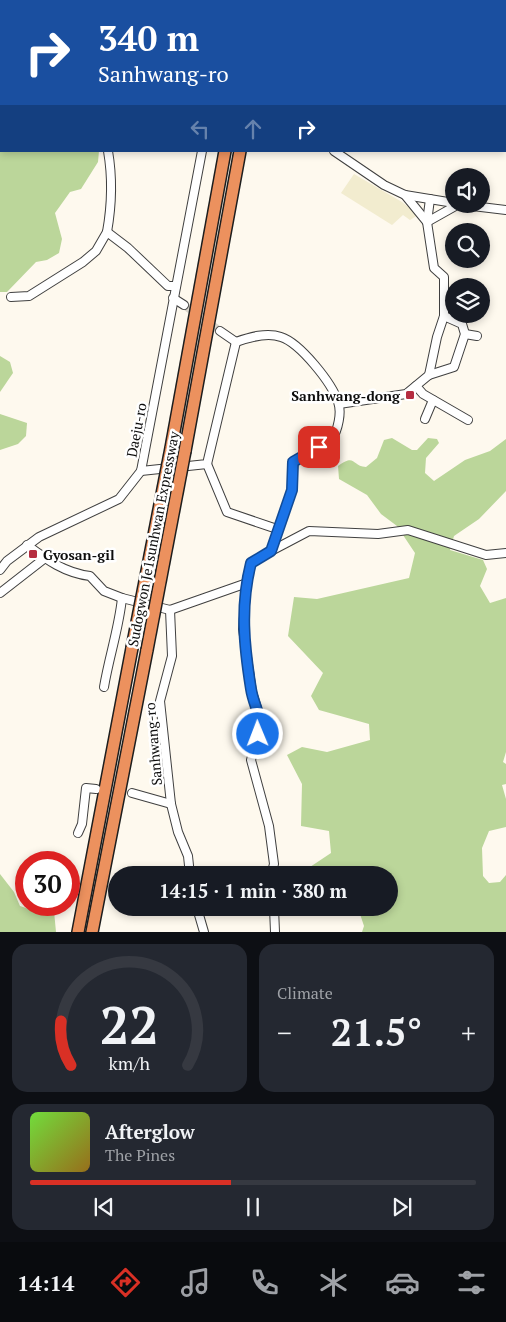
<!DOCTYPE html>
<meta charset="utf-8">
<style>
body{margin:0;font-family:"PT Serif",serif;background:#242831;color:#f1f3f6;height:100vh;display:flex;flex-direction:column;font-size:19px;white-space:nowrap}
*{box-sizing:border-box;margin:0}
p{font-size:16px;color:#9ea1a6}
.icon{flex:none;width:28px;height:28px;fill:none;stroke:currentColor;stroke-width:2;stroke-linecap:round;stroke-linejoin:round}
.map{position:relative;height:932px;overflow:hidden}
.sheet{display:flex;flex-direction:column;gap:12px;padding:12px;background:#0d0f14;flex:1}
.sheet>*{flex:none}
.top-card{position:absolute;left:0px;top:0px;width:506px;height:152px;box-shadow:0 2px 8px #0003;background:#1a4fa0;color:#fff;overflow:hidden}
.controls{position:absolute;left:445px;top:168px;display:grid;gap:10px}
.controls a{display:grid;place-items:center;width:45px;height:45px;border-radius:50%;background:#171b24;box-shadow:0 2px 8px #0003;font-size:25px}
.speed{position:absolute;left:15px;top:851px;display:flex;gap:10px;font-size:25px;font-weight:700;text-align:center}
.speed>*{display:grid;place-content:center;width:65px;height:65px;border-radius:50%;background:#171b24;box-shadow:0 2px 8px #0003;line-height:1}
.speed .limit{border:8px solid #d22;background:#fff;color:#111}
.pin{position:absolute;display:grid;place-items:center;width:42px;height:42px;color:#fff;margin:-21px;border-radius:10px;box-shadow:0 2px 8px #0006}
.me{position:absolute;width:55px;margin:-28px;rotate:359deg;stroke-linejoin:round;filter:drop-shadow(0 0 4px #0008)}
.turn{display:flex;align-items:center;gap:18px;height:105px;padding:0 15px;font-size:22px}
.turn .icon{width:65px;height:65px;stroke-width:2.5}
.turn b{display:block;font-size:35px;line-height:42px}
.lanes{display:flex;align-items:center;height:48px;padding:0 15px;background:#0003;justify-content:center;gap:25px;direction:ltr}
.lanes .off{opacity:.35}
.big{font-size:38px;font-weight:600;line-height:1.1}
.sheet .tile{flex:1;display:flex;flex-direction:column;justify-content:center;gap:8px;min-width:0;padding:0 18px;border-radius:15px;background:#242831}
.sheet .dial{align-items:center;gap:0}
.dial svg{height:130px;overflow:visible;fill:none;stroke:#363941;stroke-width:7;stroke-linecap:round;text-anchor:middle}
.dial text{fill:#f1f3f6;stroke:none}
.song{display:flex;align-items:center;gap:15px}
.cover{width:60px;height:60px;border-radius:8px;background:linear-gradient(135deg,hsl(100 70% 55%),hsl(40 70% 35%))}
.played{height:5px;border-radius:2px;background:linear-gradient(90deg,#d93025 45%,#363941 45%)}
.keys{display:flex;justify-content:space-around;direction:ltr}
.heat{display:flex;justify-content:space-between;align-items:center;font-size:28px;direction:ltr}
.sheet .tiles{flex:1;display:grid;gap:12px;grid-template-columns:1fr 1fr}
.tile:last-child{grid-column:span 2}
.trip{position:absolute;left:108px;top:866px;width:290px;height:50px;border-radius:25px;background:#171b24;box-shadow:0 2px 8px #0003;font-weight:600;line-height:50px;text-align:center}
.tabs{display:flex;height:80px;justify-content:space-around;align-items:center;background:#090b0e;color:#9ea1a6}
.tabs .icon{width:35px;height:35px}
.tabs .selected{color:#d93025}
.tabs b{font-size:22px;color:#f1f3f6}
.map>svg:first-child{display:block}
.farmland{fill:#f2eccf}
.forest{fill:#bbd69a}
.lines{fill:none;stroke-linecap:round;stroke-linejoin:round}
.minor-tunnel{stroke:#dad6cc;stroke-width:8;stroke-dasharray:8 4;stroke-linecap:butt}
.minor-casing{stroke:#404040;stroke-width:10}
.highway-casing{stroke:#1e1e1e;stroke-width:14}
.minor{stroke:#fff;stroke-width:8}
.highway{stroke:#ec915e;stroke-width:11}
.highway-bridge-casing{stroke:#1e1e1e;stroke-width:14;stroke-linecap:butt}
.highway-bridge{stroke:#ec915e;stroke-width:11}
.route-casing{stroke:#114b97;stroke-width:12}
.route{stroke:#1a73e8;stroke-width:9}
.poi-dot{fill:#b52d41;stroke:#fff;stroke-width:2}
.labels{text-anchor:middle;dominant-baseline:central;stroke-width:5;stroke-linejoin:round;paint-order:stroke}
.poi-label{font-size:14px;font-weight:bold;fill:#0d0d0d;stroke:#fff;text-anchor:end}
.street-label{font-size:14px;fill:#0d0d0d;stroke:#fff}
</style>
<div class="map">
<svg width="506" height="932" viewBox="0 0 506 932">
<rect width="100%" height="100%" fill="#fef9ee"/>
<polygon class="farmland" points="354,174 402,202 418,215 410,220 403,215 392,225 341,193"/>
<g class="forest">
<polygon points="0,43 1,151 99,151 98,162 81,189 70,192 55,213 62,239 59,253 47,260 36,262 7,292 0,292"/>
<polygon points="0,356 10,362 13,373 0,392"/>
<polygon points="0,414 27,423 26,436 18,444 0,450"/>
<path d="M392,438L412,450H417L428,438L437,439L439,443L426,458L425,473L434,481L465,460L490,451L506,439V491L479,519L454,536L450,550L483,560L487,569L480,586L490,603L506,598V752L503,762L506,764V784L502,785L506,799V827L489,831L482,848L483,876L489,883L500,882L506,875V932H362L364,926L359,911L351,908H389V875L301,873L331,853L329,831L301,826L302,784L287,755L302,747L327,752L370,740L369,724L319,710L311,696L323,673L288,636L294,597L317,599L409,578L415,553L397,526L381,514L367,495L339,479L338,466C356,453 351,466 366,467L377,458L384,440Z"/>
<polygon points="0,874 14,892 20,906 38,912 54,911 56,932 0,932"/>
</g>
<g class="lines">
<polyline class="minor-tunnel" points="184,305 220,331"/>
<g class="minor-casing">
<g id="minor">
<polyline points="55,0 56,1"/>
<polyline points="227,0 227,1"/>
<polyline points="0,3 1,4"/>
<polyline points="334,151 384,185 405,195 454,203"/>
<polyline points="405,195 427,222 459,204"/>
<polyline points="456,204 506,210"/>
<path d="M107,232C112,204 113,180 108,151"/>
<polyline points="11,297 29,296 83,262 96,251 107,232 128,248 168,286 176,286"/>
<polyline points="173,298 184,305"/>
<polyline points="220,331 236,342"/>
<polyline points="465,334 477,336"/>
<path d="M236,342C250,337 267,332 281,337C300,343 332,383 338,402C342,412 338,430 332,439C329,445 301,457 293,462L292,490L271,551L251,563L247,579L243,629L252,692L261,721L251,760L269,826L274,864L271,875"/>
<polyline points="429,375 454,367 465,334 462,324 444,316"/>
<polyline points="416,386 423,394 468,420"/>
<polyline points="339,404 406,394 429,375 437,337 444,316 444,277 434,268 427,222 430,199"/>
<polyline points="425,419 433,400"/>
<polyline points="207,464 227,512 277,529"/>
<polyline points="141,471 207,464 236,342"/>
<path d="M27,545C47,560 65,573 90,576L104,591L122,598L170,610L247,583"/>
<polyline points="271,551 309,531 378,534 408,530 486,555 506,553"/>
<polyline points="0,570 7,561 39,537 119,499 141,471 202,151"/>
<polyline points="0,593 45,558"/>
<polyline points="170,610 172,656 160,701 171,804 178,832 188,856 190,875"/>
<path d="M104,687C109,657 119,628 122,598"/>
<polyline points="132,793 171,804"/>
<polyline points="78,833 82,824 86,788 96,789"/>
<polyline points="197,908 204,932"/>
<polyline points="274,908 275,932"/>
</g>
</g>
<g class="highway-casing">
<g id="highway">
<polyline points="240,1 240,0"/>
<polyline points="255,1 255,0"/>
<polyline points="171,448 225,151"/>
<polyline points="185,451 240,151"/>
<polyline points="78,932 132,648"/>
<polyline points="92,932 147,650"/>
</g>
</g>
<use href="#minor" class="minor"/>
<use href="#highway" class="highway"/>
<g class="highway-bridge-casing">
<g id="highway-bridge">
<polyline points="132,648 171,448"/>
<polyline points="147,650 185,451"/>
</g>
</g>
<use href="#highway-bridge" class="highway-bridge"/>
</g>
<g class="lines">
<g class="route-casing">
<path id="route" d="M258,734C263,715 254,708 251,689C244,645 240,607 251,563L271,551L292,490L293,462L319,447"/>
</g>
<use href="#route" class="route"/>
</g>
<g class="poi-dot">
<rect x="405" y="390" width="10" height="10" rx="2.5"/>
<rect x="28" y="549" width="10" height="10" rx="2.5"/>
</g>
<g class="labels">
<g class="poi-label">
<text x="400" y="395">Sanhwang-dong</text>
<text x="43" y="554" text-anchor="start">Gyosan-gil</text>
</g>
<g class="street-label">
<text transform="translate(136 430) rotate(-79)">Daeju-ro</text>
<text transform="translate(153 539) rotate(-79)">Sudogwon Je1sunhwan Expressway</text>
<text transform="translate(153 744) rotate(-95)">Sanhwang-ro</text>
</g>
</g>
</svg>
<div class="controls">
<a><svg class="icon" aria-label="sound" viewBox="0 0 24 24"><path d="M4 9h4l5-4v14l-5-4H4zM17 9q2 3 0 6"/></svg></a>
<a><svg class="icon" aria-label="search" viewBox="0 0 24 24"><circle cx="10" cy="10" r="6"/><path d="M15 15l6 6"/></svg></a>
<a><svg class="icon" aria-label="layers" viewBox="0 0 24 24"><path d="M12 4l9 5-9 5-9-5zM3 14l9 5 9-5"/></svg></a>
</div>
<div class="speed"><div class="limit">30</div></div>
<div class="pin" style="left:319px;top:447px;background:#d93025"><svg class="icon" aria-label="arrive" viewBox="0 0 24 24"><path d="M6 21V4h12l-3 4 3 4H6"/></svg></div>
<svg class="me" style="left:258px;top:734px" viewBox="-20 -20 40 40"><circle r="17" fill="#1a73e8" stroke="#fff" stroke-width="3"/><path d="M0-11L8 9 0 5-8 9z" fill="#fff"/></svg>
<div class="trip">14:15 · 1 min · 380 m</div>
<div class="top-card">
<div class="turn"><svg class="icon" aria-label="right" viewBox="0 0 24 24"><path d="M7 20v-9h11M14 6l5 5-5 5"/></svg><div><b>340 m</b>Sanhwang-ro</div></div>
<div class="lanes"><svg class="icon off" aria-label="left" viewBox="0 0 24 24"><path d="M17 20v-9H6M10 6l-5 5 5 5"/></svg><svg class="icon off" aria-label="ahead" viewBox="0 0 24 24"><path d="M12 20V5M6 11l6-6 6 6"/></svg><svg class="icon" aria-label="right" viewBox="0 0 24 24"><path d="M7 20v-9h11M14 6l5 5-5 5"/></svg></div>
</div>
</div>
<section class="sheet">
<div class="tiles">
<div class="tile dial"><svg viewBox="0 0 100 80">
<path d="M14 69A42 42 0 1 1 86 69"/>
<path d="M14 69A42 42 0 0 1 8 42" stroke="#d93025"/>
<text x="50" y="56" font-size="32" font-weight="700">22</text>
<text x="50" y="72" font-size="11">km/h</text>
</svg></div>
<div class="tile"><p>Climate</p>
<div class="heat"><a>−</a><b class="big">21.5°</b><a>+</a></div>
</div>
<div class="tile">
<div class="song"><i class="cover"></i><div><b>Afterglow</b><p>The Pines</p></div></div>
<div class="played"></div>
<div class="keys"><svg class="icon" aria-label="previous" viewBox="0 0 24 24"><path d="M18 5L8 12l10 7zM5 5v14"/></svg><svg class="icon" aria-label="pause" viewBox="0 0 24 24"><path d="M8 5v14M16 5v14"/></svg><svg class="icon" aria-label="next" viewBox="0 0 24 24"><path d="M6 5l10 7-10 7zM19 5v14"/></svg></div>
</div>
</div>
</section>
<nav class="tabs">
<b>14:14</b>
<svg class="icon selected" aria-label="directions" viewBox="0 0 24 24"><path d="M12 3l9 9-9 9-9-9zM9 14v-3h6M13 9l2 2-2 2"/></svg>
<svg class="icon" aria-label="music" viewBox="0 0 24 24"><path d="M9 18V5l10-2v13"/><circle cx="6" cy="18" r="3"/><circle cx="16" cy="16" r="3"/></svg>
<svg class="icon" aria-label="phone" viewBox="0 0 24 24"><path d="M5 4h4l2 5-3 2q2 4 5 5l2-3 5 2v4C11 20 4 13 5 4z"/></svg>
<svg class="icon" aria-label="climate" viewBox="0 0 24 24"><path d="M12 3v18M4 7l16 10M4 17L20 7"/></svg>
<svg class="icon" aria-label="car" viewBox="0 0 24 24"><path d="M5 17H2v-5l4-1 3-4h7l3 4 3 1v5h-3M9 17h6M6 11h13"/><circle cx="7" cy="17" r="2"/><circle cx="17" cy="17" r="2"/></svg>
<svg class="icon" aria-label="filters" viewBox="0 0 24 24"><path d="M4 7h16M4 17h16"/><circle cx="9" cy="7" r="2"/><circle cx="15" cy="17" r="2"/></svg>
</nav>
